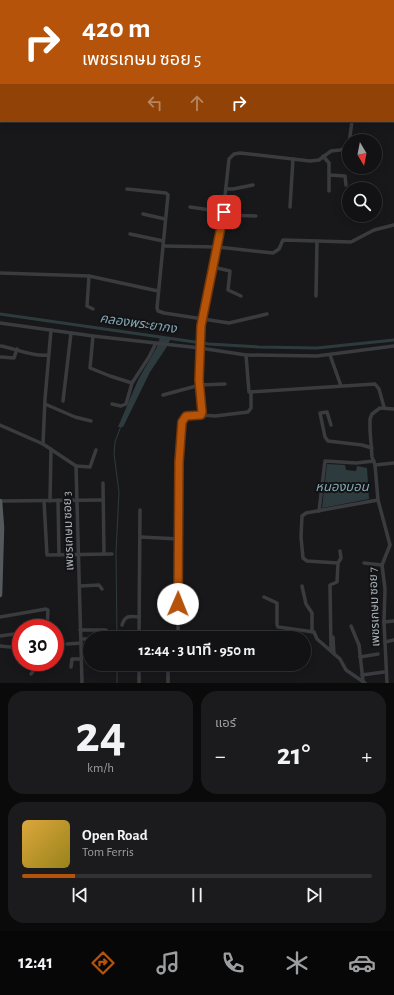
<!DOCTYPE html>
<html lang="th">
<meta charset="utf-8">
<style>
body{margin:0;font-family:"Alegreya Sans","Noto Sans Thai",sans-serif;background:#1b1b1d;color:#f1f3f6;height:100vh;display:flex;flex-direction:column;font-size:15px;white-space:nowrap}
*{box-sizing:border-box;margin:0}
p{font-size:13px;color:#9c9ea0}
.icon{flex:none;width:22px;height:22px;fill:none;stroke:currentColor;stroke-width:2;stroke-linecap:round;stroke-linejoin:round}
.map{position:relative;height:683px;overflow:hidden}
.panel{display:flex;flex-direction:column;gap:8px;padding:8px;background:#0a0a0b;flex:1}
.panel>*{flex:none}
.top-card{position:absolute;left:0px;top:0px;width:394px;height:122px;box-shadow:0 2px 10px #0003,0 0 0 1px #313234;background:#b45309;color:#fff;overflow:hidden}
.needle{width:26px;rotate:170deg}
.controls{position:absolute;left:342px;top:134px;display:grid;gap:8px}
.controls a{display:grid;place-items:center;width:40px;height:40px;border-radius:50%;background:#121214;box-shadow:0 2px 10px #0003,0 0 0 1px #313234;font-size:20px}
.speed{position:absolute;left:12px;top:619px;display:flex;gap:8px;font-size:20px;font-weight:700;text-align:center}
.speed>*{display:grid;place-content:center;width:52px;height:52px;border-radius:50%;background:#121214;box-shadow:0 2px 10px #0003,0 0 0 1px #313234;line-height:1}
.speed .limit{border:6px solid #d22;background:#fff;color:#111}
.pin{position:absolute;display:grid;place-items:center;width:34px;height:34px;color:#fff;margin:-17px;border-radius:8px;box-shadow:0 2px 6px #0006}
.me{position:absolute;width:44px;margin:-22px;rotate:1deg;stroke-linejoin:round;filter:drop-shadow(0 0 3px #0008)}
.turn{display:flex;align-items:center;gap:14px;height:84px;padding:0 16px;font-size:18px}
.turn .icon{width:52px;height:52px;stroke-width:2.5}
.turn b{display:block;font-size:28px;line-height:34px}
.lanes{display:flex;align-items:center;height:38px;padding:0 16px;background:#0003;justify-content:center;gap:20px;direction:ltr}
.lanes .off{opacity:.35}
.big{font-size:30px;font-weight:600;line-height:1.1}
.panel .card{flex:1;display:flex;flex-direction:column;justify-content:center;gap:6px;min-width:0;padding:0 14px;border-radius:16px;background:#1b1b1d}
.panel .dial{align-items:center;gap:0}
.dial b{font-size:52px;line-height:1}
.song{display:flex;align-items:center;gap:12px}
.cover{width:48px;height:48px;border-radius:6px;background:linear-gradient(135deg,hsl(40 70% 55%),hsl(50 70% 35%))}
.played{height:4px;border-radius:2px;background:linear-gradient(90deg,#b45309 15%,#313234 15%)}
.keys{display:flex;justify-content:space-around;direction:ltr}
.heat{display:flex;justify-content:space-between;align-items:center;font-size:22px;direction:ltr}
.panel .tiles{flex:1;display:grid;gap:8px;grid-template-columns:1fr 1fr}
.card:last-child{grid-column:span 2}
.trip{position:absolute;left:83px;top:631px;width:228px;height:40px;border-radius:20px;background:#121214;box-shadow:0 2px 10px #0003,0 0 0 1px #313234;font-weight:600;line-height:40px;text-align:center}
.tabs{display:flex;height:64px;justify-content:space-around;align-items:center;background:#070708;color:#9c9ea0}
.tabs .icon{width:28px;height:28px}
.tabs .selected{color:#b45309}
.tabs b{font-size:18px;color:#f1f3f6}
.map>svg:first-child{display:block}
.water{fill:#2e3b3e}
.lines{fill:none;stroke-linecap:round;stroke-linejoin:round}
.stream{stroke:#2e3b3e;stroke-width:1}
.canal{stroke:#2e3b3e;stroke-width:3}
.minor{stroke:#393b3f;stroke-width:3.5}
.major{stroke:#55595e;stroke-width:4.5}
.route-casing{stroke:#753606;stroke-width:10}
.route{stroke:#b45309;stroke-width:7}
.labels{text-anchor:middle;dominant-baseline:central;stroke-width:4;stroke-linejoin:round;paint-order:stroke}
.street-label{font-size:12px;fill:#aab3b9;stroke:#131315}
.water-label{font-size:13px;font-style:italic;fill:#82a9b4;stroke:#131315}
</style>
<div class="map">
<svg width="394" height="683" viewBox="0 0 394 683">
<rect width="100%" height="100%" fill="#18181a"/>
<g class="water">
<polygon points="160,337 171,338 166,348 150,372 123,427 118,427 138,380 157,347"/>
<polygon points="327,464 345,465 346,470 356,471 357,466 367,468 369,499 322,508"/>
</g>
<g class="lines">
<g class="stream">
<polyline points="117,638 116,553 119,492 114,454 115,442 121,426"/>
<polyline points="117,683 117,664"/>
</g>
<polyline class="canal" points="0,314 209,344 259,347 317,348 394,340"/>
<g class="minor">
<polyline points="165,0 172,1"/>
<polyline points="190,1 190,0"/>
<polyline points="201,1 201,0"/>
<polyline points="233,1 234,0"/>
<polyline points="288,1 288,0"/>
<polyline points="393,48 394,48"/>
<polyline points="323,156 329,163 329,191"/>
<polyline points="329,175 345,176 346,185"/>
<polyline points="127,189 166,193 168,195 157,308 158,311 164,313 229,323 267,314"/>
<polyline points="226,189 233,189 253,185"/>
<polyline points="190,207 224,212"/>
<polyline points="290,207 293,159"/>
<polyline points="143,214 165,219"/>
<polyline points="223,215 256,216"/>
<polyline points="130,234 163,241"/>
<polyline points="163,246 218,247 273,253 279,249 283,240 351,242 374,230 394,225"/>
<polyline points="213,267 230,271 228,290 241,296"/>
<polyline points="0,273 89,276 158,291"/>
<polyline points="89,276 87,306 93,309"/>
<polyline points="316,296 317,241"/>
<polyline points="0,323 93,336 200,348 246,355 249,392 375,384 379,389 384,407"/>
<polyline points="93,336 90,368 110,376 132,383 126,404 121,406 112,404"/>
<path d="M1,346C16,349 34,357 48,355"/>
<polyline points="246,355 317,356 394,346"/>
<polyline points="330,355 341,386"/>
<polyline points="1,357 14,358 17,349"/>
<polyline points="132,383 149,357 156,343"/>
<polyline points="163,395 200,385 225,384"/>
<polyline points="63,401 71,333"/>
<polyline points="45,404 75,417 91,421"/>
<polyline points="201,415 215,416 248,412 251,408 251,392"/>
<polyline points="0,425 43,444 76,466 82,683"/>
<polyline points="331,425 327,412 320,413 325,437 328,441 362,445 372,448"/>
<polyline points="43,444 45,399 51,330"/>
<polyline points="375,465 394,463"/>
<polyline points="76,466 90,467 96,450"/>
<polyline points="103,483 104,554"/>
<polyline points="58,500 59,555"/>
<polyline points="0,501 103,500"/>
<polyline points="44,501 47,555 112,554"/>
<polyline points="50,501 51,449"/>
<polyline points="319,511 325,461 356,463 374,461"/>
<polyline points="141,537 179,539"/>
<polyline points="338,563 307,561 303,558 301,537 302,516 306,513 378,500"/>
<polyline points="364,563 382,565"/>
<polyline points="80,586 99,585 102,589"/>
<polyline points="302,586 306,604 312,613 312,632"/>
<polyline points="264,597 277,603 277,625 278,627 314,632 317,639 340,659 346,670 365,683"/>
<polyline points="0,617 46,609 48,610 47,628"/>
<polyline points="384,622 394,621"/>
<path d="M122,625C125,615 130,616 139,617"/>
<polyline points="351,626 359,645 363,681"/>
<polyline points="80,630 106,630"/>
<polyline points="0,636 21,633"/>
<polyline points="333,637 334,654"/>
<polyline points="139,638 140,510"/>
<polyline points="178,638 179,462 182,421 186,416 201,415 202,412 199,380 201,326 222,223 229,159 234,154 240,153 310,161 319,160 331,151 340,150 347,148 349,144 352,121"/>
<polyline points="81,639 90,639"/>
<polyline points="385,642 394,640"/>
<polyline points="67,644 81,643"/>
<polyline points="0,646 21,648"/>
<polyline points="331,651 330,585 337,582 338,563 341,558 340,551"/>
<polyline points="360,657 378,654"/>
<polyline points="139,664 139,683"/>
<polyline points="71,667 72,659 81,659"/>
<polyline points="31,674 35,669 37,662"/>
<polyline points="362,675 384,672"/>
<polyline points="168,683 168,664"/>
<polyline points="387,683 384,622 385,589 382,565 390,545 378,500 375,465 372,457 370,430 370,419 372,414 380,408 394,409"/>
</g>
<polyline class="major" points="0,501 2,528 0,595"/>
</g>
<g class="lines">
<g class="route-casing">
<polyline id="route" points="178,604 179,462 182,422 186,416 201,415 202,412 199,380 201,326 224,212"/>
</g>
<use href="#route" class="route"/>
</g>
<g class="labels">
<g class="street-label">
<text transform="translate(68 531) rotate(-92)">เพชรเกษม ซอย 3</text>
<text transform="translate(374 607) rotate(-92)">เพชรเกษม ซอย 7</text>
</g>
<g class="water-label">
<text transform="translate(138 324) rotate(8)">คลองพระยากง</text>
<text x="342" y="487">หนองบอน</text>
</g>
</g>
</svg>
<div class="controls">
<a><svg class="needle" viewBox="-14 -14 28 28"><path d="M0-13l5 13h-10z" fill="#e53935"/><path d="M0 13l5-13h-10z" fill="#9c9ea0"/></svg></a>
<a><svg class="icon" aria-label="search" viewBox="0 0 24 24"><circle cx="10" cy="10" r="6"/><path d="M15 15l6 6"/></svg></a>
</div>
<div class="speed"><div class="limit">30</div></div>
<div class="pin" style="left:224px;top:212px;background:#d93025"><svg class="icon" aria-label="arrive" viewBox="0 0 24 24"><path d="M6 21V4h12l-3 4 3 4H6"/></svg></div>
<svg class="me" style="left:178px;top:604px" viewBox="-20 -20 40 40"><circle r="19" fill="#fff"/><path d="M0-13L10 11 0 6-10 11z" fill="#b45309"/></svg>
<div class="trip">12:44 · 3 นาที · 950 m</div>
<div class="top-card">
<div class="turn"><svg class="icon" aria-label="right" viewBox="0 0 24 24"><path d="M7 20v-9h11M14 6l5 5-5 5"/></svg><div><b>420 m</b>เพชรเกษม ซอย 5</div></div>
<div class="lanes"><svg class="icon off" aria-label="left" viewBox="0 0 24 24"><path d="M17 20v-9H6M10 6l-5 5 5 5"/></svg><svg class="icon off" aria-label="ahead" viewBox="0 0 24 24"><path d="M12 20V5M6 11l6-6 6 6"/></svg><svg class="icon" aria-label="right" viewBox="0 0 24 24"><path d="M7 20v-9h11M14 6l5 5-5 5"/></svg></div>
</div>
</div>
<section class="panel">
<div class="tiles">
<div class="card dial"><b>24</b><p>km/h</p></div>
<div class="card"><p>แอร์</p>
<div class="heat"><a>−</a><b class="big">21°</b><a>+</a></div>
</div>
<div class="card">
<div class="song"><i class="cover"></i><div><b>Open Road</b><p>Tom Ferris</p></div></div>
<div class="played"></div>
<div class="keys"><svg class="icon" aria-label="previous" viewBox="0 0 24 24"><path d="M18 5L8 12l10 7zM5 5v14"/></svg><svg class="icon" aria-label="pause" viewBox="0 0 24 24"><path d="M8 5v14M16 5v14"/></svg><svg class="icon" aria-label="next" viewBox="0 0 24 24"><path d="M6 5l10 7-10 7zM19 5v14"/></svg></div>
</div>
</div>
</section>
<nav class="tabs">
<b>12:41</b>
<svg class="icon selected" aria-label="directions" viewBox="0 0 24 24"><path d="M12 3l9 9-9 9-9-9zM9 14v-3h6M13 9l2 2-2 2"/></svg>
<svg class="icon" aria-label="music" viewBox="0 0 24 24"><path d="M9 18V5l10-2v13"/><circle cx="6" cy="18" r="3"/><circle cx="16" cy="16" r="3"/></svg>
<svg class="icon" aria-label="phone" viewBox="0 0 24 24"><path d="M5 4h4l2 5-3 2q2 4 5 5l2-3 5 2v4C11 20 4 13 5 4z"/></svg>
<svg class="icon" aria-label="climate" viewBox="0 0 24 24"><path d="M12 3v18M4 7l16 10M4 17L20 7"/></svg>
<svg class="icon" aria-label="car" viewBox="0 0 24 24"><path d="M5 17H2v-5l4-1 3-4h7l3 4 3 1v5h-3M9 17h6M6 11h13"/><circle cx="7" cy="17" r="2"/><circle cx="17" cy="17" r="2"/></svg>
</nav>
